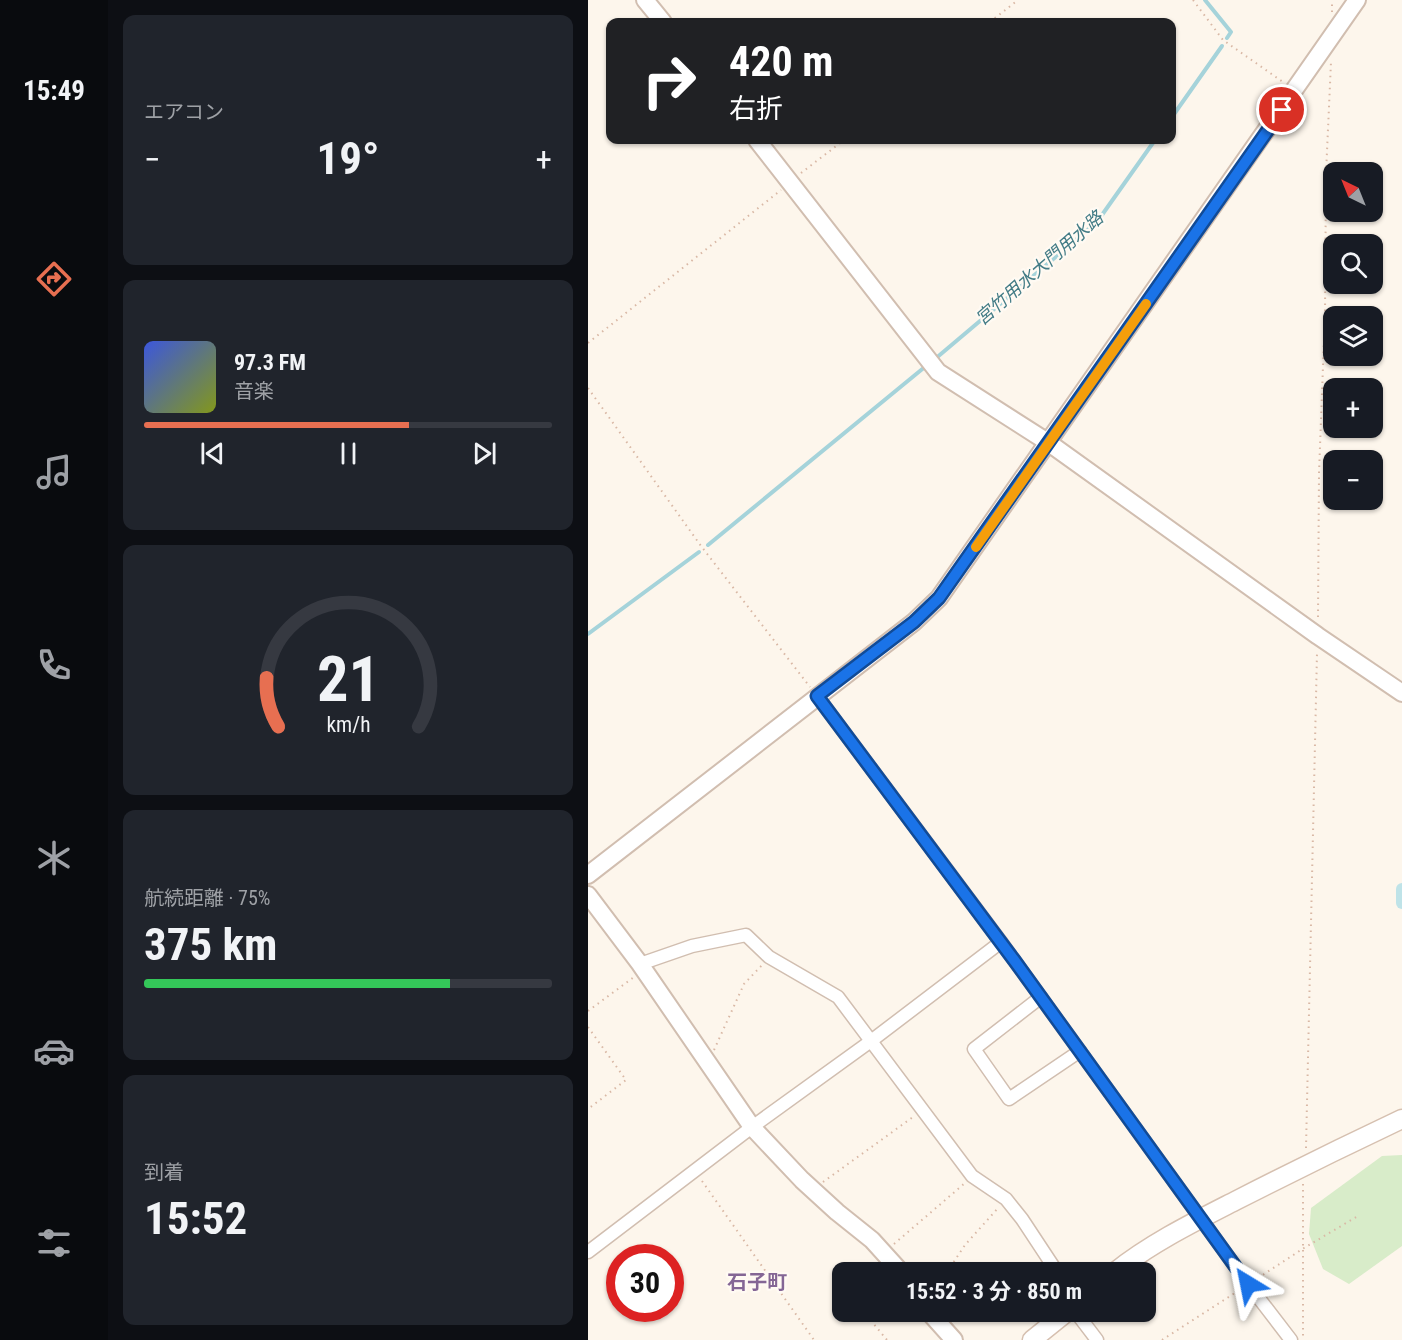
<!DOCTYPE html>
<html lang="ja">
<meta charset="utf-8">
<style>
body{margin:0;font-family:"Roboto Condensed","Noto Sans JP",sans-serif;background:#20242c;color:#f1f3f6;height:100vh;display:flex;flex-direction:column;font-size:22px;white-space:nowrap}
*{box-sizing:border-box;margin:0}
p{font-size:20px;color:#9ea1a6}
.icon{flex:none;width:33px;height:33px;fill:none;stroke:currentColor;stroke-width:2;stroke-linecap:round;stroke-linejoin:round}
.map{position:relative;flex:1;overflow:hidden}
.side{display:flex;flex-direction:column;gap:15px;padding:15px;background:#0d0f14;width:480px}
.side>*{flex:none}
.banner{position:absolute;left:18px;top:18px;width:570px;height:126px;border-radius:12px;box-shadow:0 2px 4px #0004;background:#202124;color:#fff;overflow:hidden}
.needle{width:39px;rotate:317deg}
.controls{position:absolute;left:735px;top:162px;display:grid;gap:12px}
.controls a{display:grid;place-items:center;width:60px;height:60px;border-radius:12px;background:#171b24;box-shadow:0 2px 4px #0004;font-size:30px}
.speed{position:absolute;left:18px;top:1244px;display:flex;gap:12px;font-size:30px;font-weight:700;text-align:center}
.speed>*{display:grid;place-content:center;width:78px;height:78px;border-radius:50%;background:#171b24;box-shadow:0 2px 4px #0004;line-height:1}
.speed .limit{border:9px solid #d22;background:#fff;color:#111}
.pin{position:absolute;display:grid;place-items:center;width:51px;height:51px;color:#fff;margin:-26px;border:3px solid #fff;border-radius:50%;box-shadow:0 2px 6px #0007}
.me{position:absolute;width:66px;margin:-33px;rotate:325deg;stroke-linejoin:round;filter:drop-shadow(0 0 4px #0008)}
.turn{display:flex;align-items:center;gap:21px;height:126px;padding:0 24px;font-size:27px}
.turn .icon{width:78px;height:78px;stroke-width:2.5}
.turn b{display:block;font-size:42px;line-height:51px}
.big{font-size:45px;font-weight:700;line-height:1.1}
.side .widget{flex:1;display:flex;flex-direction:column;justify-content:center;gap:9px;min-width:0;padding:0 21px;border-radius:12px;background:#20242c}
.side .dial{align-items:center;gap:0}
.dial svg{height:156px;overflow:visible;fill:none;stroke:#363941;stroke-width:7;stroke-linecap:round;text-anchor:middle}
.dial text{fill:#f1f3f6;stroke:none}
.song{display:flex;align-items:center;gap:18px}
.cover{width:72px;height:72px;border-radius:9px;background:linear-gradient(135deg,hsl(230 70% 55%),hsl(70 70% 35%))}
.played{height:6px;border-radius:3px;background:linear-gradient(90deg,#e76f51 65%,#363941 65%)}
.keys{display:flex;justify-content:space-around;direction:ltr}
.heat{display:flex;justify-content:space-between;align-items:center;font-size:33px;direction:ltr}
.charge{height:9px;border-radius:4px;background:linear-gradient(90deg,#34c759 75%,#363941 0)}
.trip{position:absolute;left:244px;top:1262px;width:324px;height:60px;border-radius:12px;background:#171b24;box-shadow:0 2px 4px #0004;font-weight:700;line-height:60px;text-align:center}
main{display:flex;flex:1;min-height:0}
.tabs{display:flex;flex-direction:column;width:108px;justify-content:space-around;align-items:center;background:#090b0e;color:#9ea1a6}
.tabs .icon{width:42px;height:42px}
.tabs .active{color:#e76f51}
.tabs b{font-size:27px;color:#f1f3f6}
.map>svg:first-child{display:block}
.green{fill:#d8ecc9}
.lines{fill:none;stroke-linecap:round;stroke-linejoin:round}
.stream{stroke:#a5d3da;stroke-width:4}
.canal{stroke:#bfe3e8;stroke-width:12}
.minor-casing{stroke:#d1beb0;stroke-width:15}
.tertiary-casing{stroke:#d1beb0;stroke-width:20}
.secondary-casing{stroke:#d6c0b0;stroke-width:21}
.path{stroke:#d9b8a5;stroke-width:2;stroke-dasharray:1.5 4.5;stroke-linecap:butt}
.minor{stroke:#fff;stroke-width:12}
.tertiary{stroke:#fff;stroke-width:16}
.secondary{stroke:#fff;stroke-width:18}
.route-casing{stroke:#114b97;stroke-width:15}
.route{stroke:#1a73e8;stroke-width:10}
.slow{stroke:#f59e0b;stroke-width:10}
.labels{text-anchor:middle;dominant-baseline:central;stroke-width:4.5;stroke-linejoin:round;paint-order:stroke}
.water-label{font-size:18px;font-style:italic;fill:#437c86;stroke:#fffaf3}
.quarter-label{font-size:20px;font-weight:bold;fill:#846695;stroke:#fffaf3}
</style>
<main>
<nav class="tabs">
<b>15:49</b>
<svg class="icon active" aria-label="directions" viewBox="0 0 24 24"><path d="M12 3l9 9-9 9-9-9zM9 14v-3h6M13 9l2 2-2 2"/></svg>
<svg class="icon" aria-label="music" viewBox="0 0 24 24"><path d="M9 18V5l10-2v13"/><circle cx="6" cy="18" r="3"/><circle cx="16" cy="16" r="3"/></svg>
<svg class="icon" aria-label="phone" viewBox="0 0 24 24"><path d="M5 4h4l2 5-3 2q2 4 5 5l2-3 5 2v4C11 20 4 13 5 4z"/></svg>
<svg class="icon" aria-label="climate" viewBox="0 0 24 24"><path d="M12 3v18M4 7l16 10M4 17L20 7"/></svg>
<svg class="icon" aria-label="car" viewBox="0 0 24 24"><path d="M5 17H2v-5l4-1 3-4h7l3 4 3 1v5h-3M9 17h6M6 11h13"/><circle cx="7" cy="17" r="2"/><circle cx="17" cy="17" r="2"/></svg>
<svg class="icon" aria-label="filters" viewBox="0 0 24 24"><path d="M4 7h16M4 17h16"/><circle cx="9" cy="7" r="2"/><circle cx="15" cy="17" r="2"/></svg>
</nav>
<section class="side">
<div class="widget"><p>エアコン</p>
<div class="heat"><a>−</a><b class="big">19°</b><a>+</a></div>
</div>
<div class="widget">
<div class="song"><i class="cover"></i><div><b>97.3 FM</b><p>音楽</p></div></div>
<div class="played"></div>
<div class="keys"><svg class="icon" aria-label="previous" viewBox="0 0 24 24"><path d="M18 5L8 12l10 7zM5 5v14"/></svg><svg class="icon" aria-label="pause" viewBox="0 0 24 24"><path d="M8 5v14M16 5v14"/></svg><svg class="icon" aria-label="next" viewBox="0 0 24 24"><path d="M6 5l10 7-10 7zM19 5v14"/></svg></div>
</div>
<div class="widget dial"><svg viewBox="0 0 100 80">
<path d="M14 69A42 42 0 1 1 86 69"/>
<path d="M14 69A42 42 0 0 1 8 44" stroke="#e76f51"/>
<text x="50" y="56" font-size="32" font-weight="700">21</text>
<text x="50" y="72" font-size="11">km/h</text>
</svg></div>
<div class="widget"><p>航続距離 · 75%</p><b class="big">375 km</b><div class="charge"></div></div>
<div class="widget"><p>到着</p><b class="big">15:52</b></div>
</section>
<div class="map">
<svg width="814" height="1340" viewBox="0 0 814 1340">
<rect width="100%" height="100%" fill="#fdf6ec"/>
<polygon class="green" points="814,1155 814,1246 761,1284 735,1269 721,1234 723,1208 794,1156"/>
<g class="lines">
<g class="stream">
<polyline points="617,0 643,32 639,38"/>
<polyline points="584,117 634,46"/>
<polyline points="347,359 509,222 567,140"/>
<polyline points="120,545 338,366"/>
<polyline points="0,634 111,552"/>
</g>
<polyline class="canal" points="814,889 814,903"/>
<g class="minor-casing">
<g id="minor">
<polyline points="229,696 413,942 660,1284 703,1340"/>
<polyline points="52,964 104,946 158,935 181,957 250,997 384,1176 418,1199 434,1219 469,1272"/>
<polyline points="453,997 386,1049 421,1099 492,1051"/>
<polyline points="0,1252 164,1127 283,1041 413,942"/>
<polyline points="487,1311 509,1340"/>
</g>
</g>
<g class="tertiary-casing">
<g id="tertiary">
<polyline points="57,0 75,22"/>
<polyline points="169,140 350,372 461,443 730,636 814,693"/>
<polyline points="0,875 326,622 351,598 769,0"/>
<polyline points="0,895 52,964 164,1127 214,1180 249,1212 284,1240 313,1272"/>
<polyline points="340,1311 366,1340"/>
</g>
</g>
<g class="secondary-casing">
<g id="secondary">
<path d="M527,1272C563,1243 608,1221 649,1200C704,1172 759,1145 814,1119"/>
<polyline points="444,1340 480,1311"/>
</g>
</g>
<g class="path">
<polyline points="605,0 635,40 695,82"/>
<polyline points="744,12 744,0"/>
<polyline points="402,22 430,0"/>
<polyline points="213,173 256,140"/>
<polyline points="0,343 193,190"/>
<polyline points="0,388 113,546 222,687"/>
<polyline points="730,617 731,473 737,313 738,174 743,62"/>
<polyline points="0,1011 46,977"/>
<polyline points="0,1027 38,1080 0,1109"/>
<polyline points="126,1050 156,984 175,964"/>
<polyline points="718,1148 729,653"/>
<polyline points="114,1181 226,1340"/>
<polyline points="235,1182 325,1117"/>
<polyline points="715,1184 715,1337"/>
<polyline points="306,1244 377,1183"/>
<polyline points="275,1272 286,1262"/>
<polyline points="359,1272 377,1245 410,1208"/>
<polyline points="670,1278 716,1248 770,1216"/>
<polyline points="275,1311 299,1340"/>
<polyline points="574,1340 650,1291"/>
</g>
<use href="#minor" class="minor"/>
<use href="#tertiary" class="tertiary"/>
<use href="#secondary" class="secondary"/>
</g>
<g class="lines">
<g class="route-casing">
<polyline id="route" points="660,1284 426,960 229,696 326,622 351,598 694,110"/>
</g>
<use href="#route" class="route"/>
<polyline class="slow" points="388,547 558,304"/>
</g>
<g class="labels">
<g class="water-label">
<text transform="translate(451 268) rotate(-41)">宮竹用水大門用水路</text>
</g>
<g class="quarter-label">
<text x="169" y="1282">石子町</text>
</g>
</g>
</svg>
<div class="controls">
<a><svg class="needle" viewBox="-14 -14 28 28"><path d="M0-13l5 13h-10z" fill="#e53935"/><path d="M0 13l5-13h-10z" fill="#9ea1a6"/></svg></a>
<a><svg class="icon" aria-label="search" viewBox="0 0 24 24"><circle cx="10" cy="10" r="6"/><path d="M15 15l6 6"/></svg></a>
<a><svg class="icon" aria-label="layers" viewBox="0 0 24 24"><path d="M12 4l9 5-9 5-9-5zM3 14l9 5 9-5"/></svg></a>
<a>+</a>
<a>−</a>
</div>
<div class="speed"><div class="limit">30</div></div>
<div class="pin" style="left:694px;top:110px;background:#d93025"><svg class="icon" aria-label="arrive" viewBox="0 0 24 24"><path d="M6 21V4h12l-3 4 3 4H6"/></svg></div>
<svg class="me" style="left:660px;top:1284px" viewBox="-20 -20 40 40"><path d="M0-17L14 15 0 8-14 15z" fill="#1a73e8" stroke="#fff" stroke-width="4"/></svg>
<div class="trip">15:52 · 3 分 · 850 m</div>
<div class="banner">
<div class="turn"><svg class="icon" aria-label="right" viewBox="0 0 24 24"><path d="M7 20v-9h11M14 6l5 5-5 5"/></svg><div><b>420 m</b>右折</div></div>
</div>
</div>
</main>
